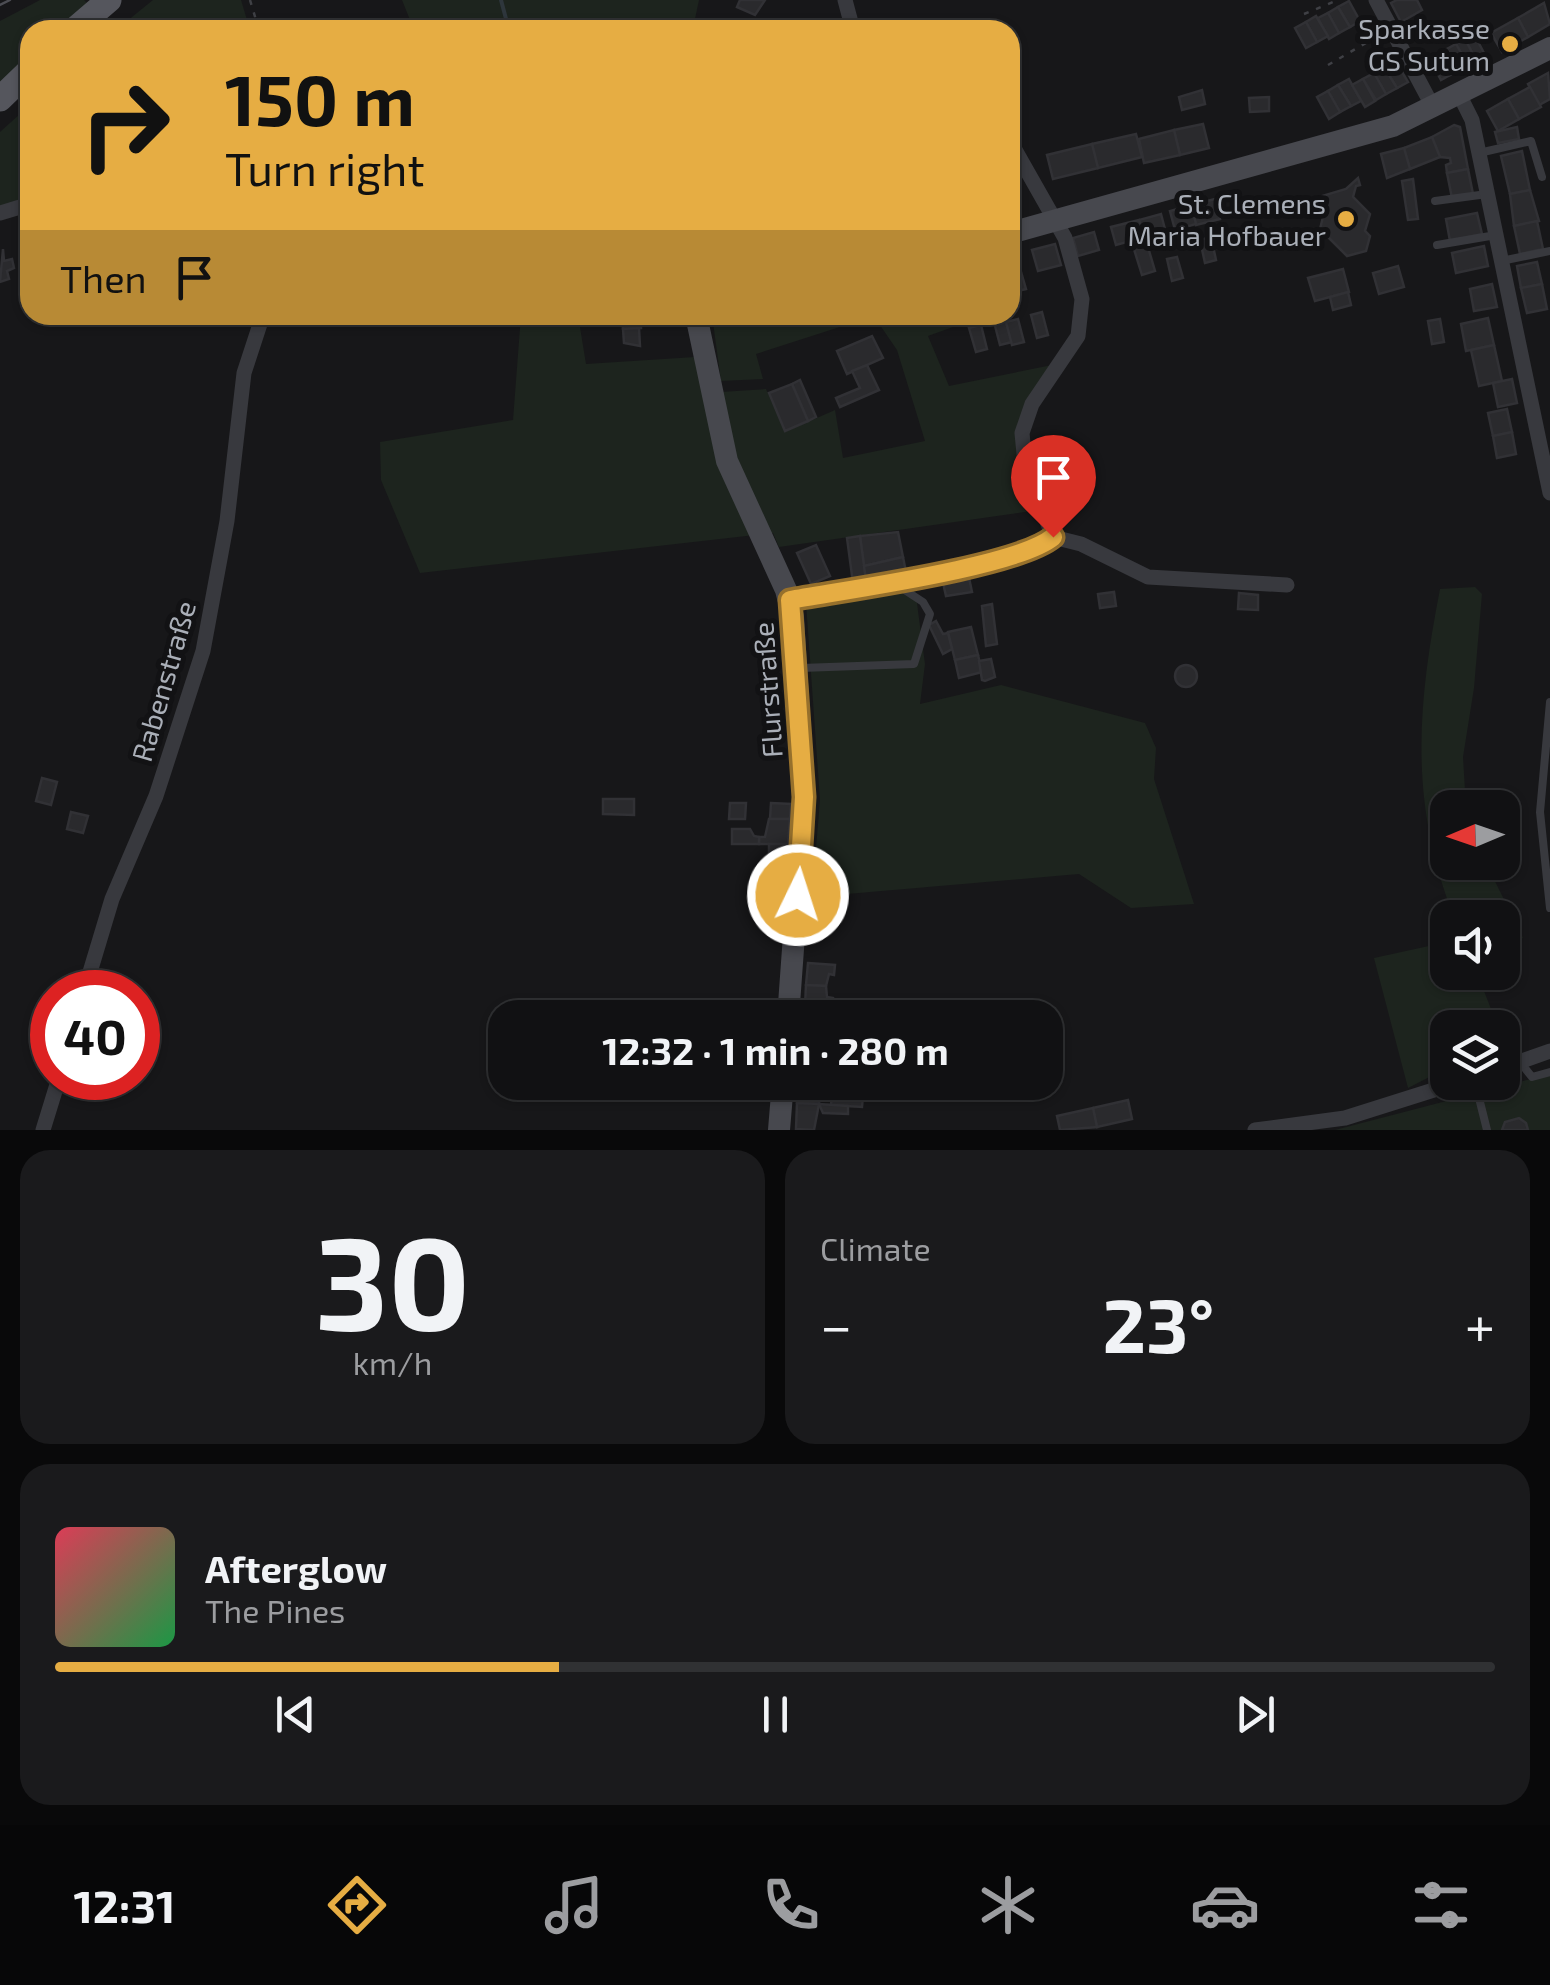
<!DOCTYPE html>
<meta charset="utf-8">
<style>
body{margin:0;font-family:"Exo 2",sans-serif;background:#1a1a1c;color:#f1f3f6;height:100vh;display:flex;flex-direction:column;font-size:38px;white-space:nowrap}
*{box-sizing:border-box;margin:0}
p{font-size:32px;color:#9c9da0}
.icon{flex:none;width:55px;height:55px;fill:none;stroke:currentColor;stroke-width:2;stroke-linecap:round;stroke-linejoin:round}
.map{position:relative;height:1130px;overflow:hidden}
.side{display:flex;flex-direction:column;gap:20px;padding:20px;background:#09090a;flex:1}
.side>*{flex:none}
.banner{position:absolute;left:20px;top:20px;width:1000px;height:305px;border-radius:30px;box-shadow:0 2px 8px #0004,0 0 0 2px #303133;background:#e6ad43;color:#111;overflow:hidden}
.needle{width:65px;rotate:268deg}
.fabs{position:absolute;left:1430px;top:790px;display:grid;gap:20px}
.fabs a{display:grid;place-items:center;width:90px;height:90px;border-radius:20px;background:#111113;box-shadow:0 2px 8px #0004,0 0 0 2px #303133;font-size:50px}
.speed{position:absolute;left:30px;top:970px;display:flex;gap:20px;font-size:50px;font-weight:700;text-align:center}
.speed>*{display:grid;place-content:center;width:130px;height:130px;border-radius:50%;background:#111113;box-shadow:0 2px 8px #0004,0 0 0 2px #303133;line-height:1}
.speed .limit{border:15px solid #d22;background:#fff;color:#111}
.pin{position:absolute;display:grid;place-items:center;width:85px;height:85px;color:#fff;margin:-102px -42px;border-radius:50% 50% 50% 0;rotate:-45deg;box-shadow:0 0 10px #0007}
.pin .icon{rotate:45deg}
.me{position:absolute;width:110px;margin:-55px;rotate:4deg;stroke-linejoin:round;filter:drop-shadow(0 0 8px #0008)}
.turn{display:flex;align-items:center;gap:35px;height:210px;padding:0 40px;font-size:45px}
.turn .icon{width:130px;height:130px;stroke-width:2.5}
.turn b{display:block;font-size:70px;line-height:85px}
.then{display:flex;align-items:center;height:95px;padding:0 40px;background:#0003;gap:20px;font-size:38px}
.big{font-size:75px;font-weight:700;line-height:1.1}
.side .card{flex:1;display:flex;flex-direction:column;justify-content:center;gap:15px;min-width:0;padding:0 35px;border-radius:30px;background:#1a1a1c}
.side .dial{align-items:center;gap:0}
.dial b{font-size:130px;line-height:1}
.song{display:flex;align-items:center;gap:30px}
.cover{width:120px;height:120px;border-radius:15px;background:linear-gradient(135deg,hsl(350 70% 55%),hsl(140 70% 35%))}
.played{height:10px;border-radius:5px;background:linear-gradient(90deg,#e6ad43 35%,#303133 35%)}
.keys{display:flex;justify-content:space-around;direction:ltr}
.heat{display:flex;justify-content:space-between;align-items:center;font-size:55px;direction:ltr}
.side .tiles{flex:1;display:grid;gap:20px;grid-template-columns:1fr 1fr}
.card:last-child{grid-column:span 2}
.trip{position:absolute;left:488px;top:1000px;width:575px;height:100px;border-radius:30px;background:#111113;box-shadow:0 2px 8px #0004,0 0 0 2px #303133;font-weight:700;line-height:100px;text-align:center}
.dock{display:flex;height:160px;justify-content:space-around;align-items:center;background:#070708;color:#9c9da0}
.dock .icon{width:70px;height:70px}
.dock .current{color:#e6ad43}
.dock b{font-size:45px;color:#f1f3f6}
.map>svg:first-child{display:block}
.green{fill:#1d241e}
.lines{fill:none;stroke-linecap:round;stroke-linejoin:round}
.stream{stroke:#2e363c;stroke-width:4}
.building{fill:#2a2a2d;stroke:#313135;stroke-width:2.5}
.path{stroke:#3f4045;stroke-width:2.5;stroke-dasharray:5 8;stroke-linecap:butt}
.lane{stroke:#38393e;stroke-width:8}
.street{stroke:#38393e;stroke-width:15}
.secondary{stroke:#47484e;stroke-width:22}
.primary{stroke:#55565d;stroke-width:25}
.tram{stroke:#4c4d53;stroke-width:2.5}
.route-casing{stroke:#96702c;stroke-width:25}
.route{stroke:#e6ad43;stroke-width:18}
.poi-dot{fill:#e6ad43;stroke:#121214;stroke-width:4}
.labels{text-anchor:middle;dominant-baseline:central;stroke-width:10;stroke-linejoin:round;paint-order:stroke}
.poi-label{font-size:28px;fill:#aaafb8;stroke:#121214;text-anchor:end}
.street-label{font-size:28px;fill:#aaafb8;stroke:#121214}
</style>
<div class="map">
<svg width="1550" height="1130" viewBox="0 0 1550 1130">
<rect width="100%" height="100%" fill="#171719"/>
<g class="green">
<polygon points="40,0 84,0 87,3 59,30 30,30 30,58 0,86 0,21"/>
<polygon points="153,0 241,0 250,30 116,30"/>
<polygon points="402,0 699,0 695,19 610,30 414,30"/>
<polygon points="30,105 30,200 0,209 0,132"/>
<polygon points="521,315 578,315 586,364 695,357 705,393 766,389 785,432 835,410 843,458 925,441 897,350 873,315 950,315 953,327 928,336 949,386 1057,364 1022,415 1039,510 779,547 773,533 420,573 381,480 380,442 513,420"/>
<polygon points="712,315 865,315 846,325 756,354 763,379 721,381"/>
<polygon points="920,583 915,588 925,664 920,704 1001,685 1145,723 1156,748 1154,779 1194,904 1131,908 1079,874 812,897 820,800 806,603"/>
<path d="M1475,587L1482,594L1474,688L1463,757L1466,807L1448,808V862L1486,863L1523,938L1503,946L1502,918L1454,917C1409,803 1417,707 1440,589Z"/>
<polygon points="1447,942 1448,972 1477,973 1498,1027 1448,1028 1447,1068 1408,1088 1374,958"/>
<polygon points="1550,1074 1550,1130 1335,1130"/>
</g>
<g class="lines">
<polyline class="stream" points="501,0 509,30"/>
</g>
<g class="building">
<polygon points="740,0 765,0 755,15 737,7"/>
<polygon points="1397,0 1417,0 1422,10 1401,22 1391,3"/>
<polygon points="1349,1 1360,21 1350,27 1338,7"/>
<polygon points="1544,3 1550,24 1528,37 1518,18"/>
<polygon points="1338,7 1350,27 1339,33 1328,13"/>
<polygon points="1328,13 1339,33 1329,39 1318,18"/>
<polygon points="1316,16 1328,36 1317,42 1306,22"/>
<polygon points="1518,18 1528,37 1502,52 1491,33"/>
<polygon points="1306,22 1317,42 1306,48 1295,28"/>
<polygon points="1474,34 1485,55 1476,60 1465,39"/>
<polygon points="1465,39 1476,60 1468,65 1456,44"/>
<polygon points="1456,44 1468,65 1459,70 1447,49"/>
<polygon points="1447,49 1459,70 1450,75 1438,54"/>
<polygon points="1438,54 1450,75 1441,80 1430,59"/>
<polygon points="1395,60 1408,82 1397,88 1384,67"/>
<polygon points="1384,67 1397,88 1386,94 1374,73"/>
<polygon points="1374,73 1386,94 1376,100 1363,79"/>
<polygon points="1548,73 1550,99 1539,105 1528,84"/>
<polygon points="1349,79 1361,101 1351,106 1338,85"/>
<polygon points="1363,79 1375,101 1365,107 1352,85"/>
<polygon points="1338,85 1351,106 1340,112 1328,91"/>
<polygon points="1530,87 1541,107 1519,119 1508,99"/>
<polygon points="1202,90 1205,104 1182,110 1179,97"/>
<polygon points="1328,91 1340,112 1329,119 1317,97"/>
<polygon points="1269,97 1269,111 1250,112 1249,98"/>
<polygon points="1508,99 1519,119 1498,131 1487,111"/>
<polygon points="1203,124 1209,148 1180,155 1174,130"/>
<polygon points="1454,125 1460,127 1468,169 1447,173 1446,165 1451,163 1450,158 1440,157 1432,137"/>
<polygon points="1517,127 1519,139 1498,143 1495,132"/>
<polygon points="1174,130 1180,155 1144,163 1139,139"/>
<polygon points="1136,134 1142,157 1098,168 1092,144"/>
<polygon points="1432,137 1440,157 1410,169 1404,148"/>
<polygon points="1092,144 1098,168 1053,179 1047,155"/>
<polygon points="1404,148 1410,169 1387,178 1381,154"/>
<polygon points="1522,151 1530,190 1510,194 1501,156"/>
<polygon points="1468,169 1473,194 1452,198 1447,173"/>
<polygon points="1358,178 1360,185 1356,186 1353,197 1370,214 1365,231 1370,236 1366,251 1347,256 1320,229 1327,201 1322,196 1346,189"/>
<polygon points="1413,179 1418,219 1408,220 1402,181"/>
<polygon points="1530,190 1539,221 1514,226 1510,194"/>
<polygon points="1215,199 1220,219 1196,225 1191,205"/>
<polygon points="1191,205 1196,224 1175,230 1170,211"/>
<polygon points="1477,213 1482,234 1450,241 1446,219"/>
<polygon points="1161,214 1166,233 1145,238 1139,220"/>
<polygon points="1139,220 1145,237 1116,245 1111,227"/>
<polygon points="1537,221 1543,249 1520,254 1514,226"/>
<polygon points="1094,232 1099,250 1078,256 1073,238"/>
<polygon points="1145,237 1155,271 1142,275 1133,246 1127,247 1126,242"/>
<polygon points="1211,237 1216,260 1205,263 1200,240"/>
<polygon points="1055,244 1061,265 1038,271 1032,250"/>
<polygon points="1484,246 1488,266 1456,273 1452,253"/>
<polygon points="3,249 4,261 12,259 14,268 7,271 9,279 0,282"/>
<polygon points="1177,257 1183,278 1172,281 1167,259"/>
<polygon points="1017,258 1026,289 1010,293 1010,260"/>
<polygon points="1537,262 1542,284 1521,288 1517,266"/>
<polygon points="1398,266 1404,287 1379,294 1373,273"/>
<polygon points="1343,269 1349,292 1315,301 1308,278"/>
<polygon points="1492,284 1497,307 1474,311 1470,289"/>
<polygon points="1542,284 1547,309 1527,313 1521,288"/>
<polygon points="1348,292 1351,305 1333,310 1330,297"/>
<polygon points="1042,312 1048,335 1037,338 1031,315"/>
<polygon points="622,315 641,315 641,328 623,329"/>
<polygon points="1488,318 1494,345 1466,351 1461,324"/>
<polygon points="1005,319 1012,342 1000,345 994,322"/>
<polygon points="1018,319 1024,342 1012,345 1006,322"/>
<polygon points="1440,319 1444,342 1432,344 1428,321"/>
<polygon points="981,325 987,349 976,352 969,328"/>
<polygon points="639,328 640,346 624,343 623,329"/>
<polygon points="872,336 883,358 847,374 837,351"/>
<polygon points="1494,345 1502,381 1479,386 1471,350"/>
<polygon points="867,365 879,390 840,407 836,398 860,388 852,371"/>
<polygon points="1512,379 1517,403 1498,407 1493,383"/>
<polygon points="800,380 816,417 808,421 792,384"/>
<polygon points="792,384 808,421 785,431 769,393"/>
<polygon points="1507,409 1512,432 1493,436 1488,413"/>
<polygon points="1512,432 1516,454 1497,458 1493,436"/>
<polygon points="898,532 903,557 864,566 860,536"/>
<polygon points="860,536 866,580 853,583 847,538"/>
<polygon points="816,545 830,576 811,584 797,553"/>
<polygon points="903,557 906,572 866,580 864,566"/>
<polygon points="968,573 972,592 946,596 942,578"/>
<polygon points="1114,592 1116,606 1100,608 1098,594"/>
<polygon points="1239,593 1258,595 1258,610 1238,609"/>
<polygon points="992,604 997,644 986,646 982,606"/>
<polygon points="936,621 943,634 948,633 952,649 943,654 929,625"/>
<polygon points="971,627 978,655 955,660 948,632"/>
<polygon points="978,655 982,672 959,678 955,660"/>
<polygon points="991,659 995,677 985,681 982,680 979,661"/>
<circle cx="1186" cy="676" r="11"/>
<polygon points="42,778 57,782 51,805 36,801"/>
<polygon points="603,799 634,799 634,815 603,814"/>
<polygon points="730,803 746,803 745,819 729,819"/>
<polygon points="771,803 791,804 790,819 770,819"/>
<polygon points="71,812 88,816 83,833 67,829"/>
<polygon points="769,819 790,819 788,844 759,844 759,837 765,837"/>
<polygon points="732,829 750,829 754,836 759,837 759,844 732,844"/>
<polygon points="769,844 788,844 787,865 769,864"/>
<polygon points="808,963 835,965 834,975 829,974 826,986 806,985"/>
<polygon points="806,985 826,986 827,997 833,998 832,1008 805,1006"/>
<polygon points="799,1082 821,1083 819,1104 797,1103"/>
<polygon points="832,1093 863,1096 862,1107 831,1105"/>
<polygon points="1128,1100 1132,1119 1097,1127 1093,1108"/>
<polygon points="797,1103 819,1104 814,1130 796,1129"/>
<polygon points="819,1104 848,1106 848,1114 823,1113"/>
<polygon points="1093,1108 1097,1127 1060,1130 1057,1116"/>
<polygon points="1519,1118 1526,1123 1528,1130 1502,1130 1505,1122"/>
</g>
<g class="lines">
<g class="path">
<polyline points="250,0 259,30"/>
<polyline points="1304,14 1338,0"/>
<polyline points="1328,65 1378,36"/>
</g>
<g class="lane">
<polyline points="1479,153 1531,141 1542,177"/>
<polyline points="1435,201 1487,194"/>
<polyline points="1437,245 1496,235"/>
<polyline points="1501,261 1550,251"/>
<polyline points="801,668 914,664 930,614 923,602 897,585"/>
<polyline points="1550,702 1540,812 1550,908"/>
<polyline points="1520,1062 1532,1077 1550,1072"/>
<polyline points="1475,1082 1487,1130"/>
</g>
<g class="street">
<polyline points="845,0 853,30"/>
<polyline points="1376,0 1434,109"/>
<polyline points="1460,96 1472,120 1550,493"/>
<polyline points="1010,141 1065,238 1082,299 1078,336 1032,404 1022,433 1025,464 1053,537"/>
<polyline points="0,213 30,204"/>
<path d="M790,600C844,590 1017,567 1053,537L1081,544L1148,577L1287,585"/>
<polyline points="84,992 112,899 156,796 203,651 227,521 244,373 263,315"/>
<polyline points="1502,1068 1550,1051"/>
<polyline points="43,1130 59,1078"/>
<polyline points="1255,1130 1345,1118 1459,1082"/>
</g>
<g class="secondary">
<polyline points="1010,233 1393,126 1550,48"/>
<polyline points="696,315 727,461 786,590 793,617 804,797 788,1018"/>
<polyline points="779,1130 783,1082"/>
</g>
<g class="primary">
<polyline points="74,30 109,0"/>
<polyline points="0,99 30,70"/>
</g>
<polyline class="tram" points="0,5 10,0"/>
</g>
<g class="lines">
<g class="route-casing">
<path id="route" d="M798,895L804,797L790,600C844,590 1017,567 1053,537"/>
</g>
<use href="#route" class="route"/>
</g>
<g class="poi-dot">
<circle cx="1510" cy="44" r="10"/>
<circle cx="1346" cy="219" r="10"/>
</g>
<g class="labels">
<g class="poi-label">
<text x="1490" y="28">Sparkasse<tspan x="1490" dy="32">GS Sutum</tspan></text>
<text x="1326" y="203">St. Clemens<tspan x="1326" dy="32">Maria Hofbauer</tspan></text>
</g>
<g class="street-label">
<text transform="translate(163 681) rotate(-74)">Rabenstraße</text>
<text transform="translate(767 690) rotate(-94)">Flurstraße</text>
</g>
</g>
</svg>
<div class="fabs">
<a><svg class="needle" viewBox="-14 -14 28 28"><path d="M0-13l5 13h-10z" fill="#e53935"/><path d="M0 13l5-13h-10z" fill="#9c9da0"/></svg></a>
<a><svg class="icon" aria-label="sound" viewBox="0 0 24 24"><path d="M4 9h4l5-4v14l-5-4H4zM17 9q2 3 0 6"/></svg></a>
<a><svg class="icon" aria-label="layers" viewBox="0 0 24 24"><path d="M12 4l9 5-9 5-9-5zM3 14l9 5 9-5"/></svg></a>
</div>
<div class="speed"><div class="limit">40</div></div>
<div class="pin" style="left:1053px;top:537px;background:#d93025"><svg class="icon" aria-label="arrive" viewBox="0 0 24 24"><path d="M6 21V4h12l-3 4 3 4H6"/></svg></div>
<svg class="me" style="left:798px;top:895px" viewBox="-20 -20 40 40"><circle r="17" fill="#e6ad43" stroke="#fff" stroke-width="3"/><path d="M0-11L8 9 0 5-8 9z" fill="#fff"/></svg>
<div class="trip">12:32 · 1 min · 280 m</div>
<div class="banner">
<div class="turn"><svg class="icon" aria-label="right" viewBox="0 0 24 24"><path d="M7 20v-9h11M14 6l5 5-5 5"/></svg><div><b>150 m</b>Turn right</div></div>
<div class="then">Then<svg class="icon" aria-label="arrive" viewBox="0 0 24 24"><path d="M6 21V4h12l-3 4 3 4H6"/></svg></div>
</div>
</div>
<section class="side">
<div class="tiles">
<div class="card dial"><b>30</b><p>km/h</p></div>
<div class="card"><p>Climate</p>
<div class="heat"><a>−</a><b class="big">23°</b><a>+</a></div>
</div>
<div class="card">
<div class="song"><i class="cover"></i><div><b>Afterglow</b><p>The Pines</p></div></div>
<div class="played"></div>
<div class="keys"><svg class="icon" aria-label="previous" viewBox="0 0 24 24"><path d="M18 5L8 12l10 7zM5 5v14"/></svg><svg class="icon" aria-label="pause" viewBox="0 0 24 24"><path d="M8 5v14M16 5v14"/></svg><svg class="icon" aria-label="next" viewBox="0 0 24 24"><path d="M6 5l10 7-10 7zM19 5v14"/></svg></div>
</div>
</div>
</section>
<nav class="dock">
<b>12:31</b>
<svg class="icon current" aria-label="directions" viewBox="0 0 24 24"><path d="M12 3l9 9-9 9-9-9zM9 14v-3h6M13 9l2 2-2 2"/></svg>
<svg class="icon" aria-label="music" viewBox="0 0 24 24"><path d="M9 18V5l10-2v13"/><circle cx="6" cy="18" r="3"/><circle cx="16" cy="16" r="3"/></svg>
<svg class="icon" aria-label="phone" viewBox="0 0 24 24"><path d="M5 4h4l2 5-3 2q2 4 5 5l2-3 5 2v4C11 20 4 13 5 4z"/></svg>
<svg class="icon" aria-label="climate" viewBox="0 0 24 24"><path d="M12 3v18M4 7l16 10M4 17L20 7"/></svg>
<svg class="icon" aria-label="car" viewBox="0 0 24 24"><path d="M5 17H2v-5l4-1 3-4h7l3 4 3 1v5h-3M9 17h6M6 11h13"/><circle cx="7" cy="17" r="2"/><circle cx="17" cy="17" r="2"/></svg>
<svg class="icon" aria-label="filters" viewBox="0 0 24 24"><path d="M4 7h16M4 17h16"/><circle cx="9" cy="7" r="2"/><circle cx="15" cy="17" r="2"/></svg>
</nav>
